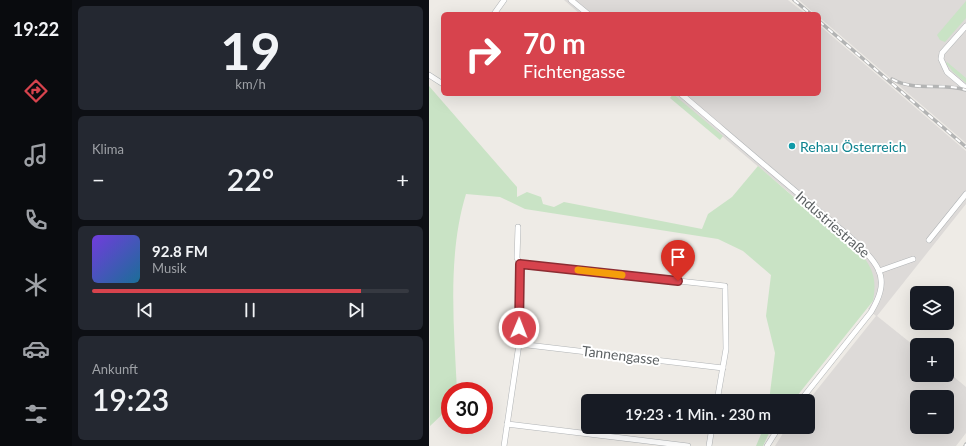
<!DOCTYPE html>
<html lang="de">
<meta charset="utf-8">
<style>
body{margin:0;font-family:Lato,sans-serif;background:#242831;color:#f1f3f6;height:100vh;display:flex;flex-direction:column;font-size:15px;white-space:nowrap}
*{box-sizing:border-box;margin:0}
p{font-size:13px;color:#9ea1a6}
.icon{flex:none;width:22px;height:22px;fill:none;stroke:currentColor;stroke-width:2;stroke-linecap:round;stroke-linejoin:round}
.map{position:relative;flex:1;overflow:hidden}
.details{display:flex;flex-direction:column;gap:6px;padding:6px;background:#0d0f14;width:357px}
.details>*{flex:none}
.guide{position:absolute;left:12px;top:12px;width:380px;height:84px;border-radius:6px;box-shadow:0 4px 16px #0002;background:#d7434d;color:#fff;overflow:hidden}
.buttons{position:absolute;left:481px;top:286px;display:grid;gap:8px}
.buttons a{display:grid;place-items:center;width:44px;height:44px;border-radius:6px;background:#171b24;box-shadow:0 4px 16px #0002;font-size:20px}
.speed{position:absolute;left:12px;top:382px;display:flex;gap:8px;font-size:20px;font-weight:700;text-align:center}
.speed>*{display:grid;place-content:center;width:52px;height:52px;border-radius:50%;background:#171b24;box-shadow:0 4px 16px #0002;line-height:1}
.speed .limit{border:6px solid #d22;background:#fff;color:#111}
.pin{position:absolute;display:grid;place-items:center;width:34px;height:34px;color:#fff;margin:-41px -17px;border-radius:50% 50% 50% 0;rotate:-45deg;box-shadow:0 0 4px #0007}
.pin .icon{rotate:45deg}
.me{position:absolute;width:44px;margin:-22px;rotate:1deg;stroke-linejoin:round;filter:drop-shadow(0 0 3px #0008)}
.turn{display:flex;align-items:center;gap:14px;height:84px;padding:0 16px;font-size:18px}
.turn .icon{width:52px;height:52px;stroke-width:2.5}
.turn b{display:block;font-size:28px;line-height:34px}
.big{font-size:30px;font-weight:600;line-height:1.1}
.details .widget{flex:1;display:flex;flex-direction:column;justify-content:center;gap:6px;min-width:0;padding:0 14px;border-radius:6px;background:#242831}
.details .dial{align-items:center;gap:0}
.dial b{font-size:52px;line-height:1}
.song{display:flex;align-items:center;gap:12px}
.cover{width:48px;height:48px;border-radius:6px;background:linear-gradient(135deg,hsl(260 70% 55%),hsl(200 70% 35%))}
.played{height:4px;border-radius:2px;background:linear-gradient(90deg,#d7434d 85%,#363941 85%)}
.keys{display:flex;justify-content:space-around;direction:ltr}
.heat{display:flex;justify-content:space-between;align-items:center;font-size:22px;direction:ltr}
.trip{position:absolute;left:152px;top:394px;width:234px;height:40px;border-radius:6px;background:#171b24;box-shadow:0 4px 16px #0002;font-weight:600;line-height:40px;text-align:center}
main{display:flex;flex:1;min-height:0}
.dock{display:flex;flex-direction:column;width:72px;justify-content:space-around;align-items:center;background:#090b0e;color:#9ea1a6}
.dock .icon{width:28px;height:28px}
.dock .selected{color:#d7434d}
.dock b{font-size:18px;color:#f1f3f6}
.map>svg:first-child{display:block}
.industrial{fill:#dddad8;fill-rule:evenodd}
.green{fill:#c9e3c5}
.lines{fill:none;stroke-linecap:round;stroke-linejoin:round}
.minor-casing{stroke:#b1b4b6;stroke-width:6}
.minor{stroke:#fff;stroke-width:5}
.rail-casing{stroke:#b3b4b4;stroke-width:3.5}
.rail{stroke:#fff;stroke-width:2;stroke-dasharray:6;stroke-linecap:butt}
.route-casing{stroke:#8c2c32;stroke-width:10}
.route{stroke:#d7434d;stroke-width:7}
.slow{stroke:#f59e0b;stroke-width:7}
.culture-dot{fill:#0f9aa8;stroke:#fff;stroke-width:1.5}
.labels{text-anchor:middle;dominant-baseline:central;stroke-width:4;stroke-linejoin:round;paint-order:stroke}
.culture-label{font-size:14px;fill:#0d838f;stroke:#fff;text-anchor:start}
.street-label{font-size:14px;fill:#5d6264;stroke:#fff}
</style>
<main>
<nav class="dock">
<b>19:22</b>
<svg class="icon selected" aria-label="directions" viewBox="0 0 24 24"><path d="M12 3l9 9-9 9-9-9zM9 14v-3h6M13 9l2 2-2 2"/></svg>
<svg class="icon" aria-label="music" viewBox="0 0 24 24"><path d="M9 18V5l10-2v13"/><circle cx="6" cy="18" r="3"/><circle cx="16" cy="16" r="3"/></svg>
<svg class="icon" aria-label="phone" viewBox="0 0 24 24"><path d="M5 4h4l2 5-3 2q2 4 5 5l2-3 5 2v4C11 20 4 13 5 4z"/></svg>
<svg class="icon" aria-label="climate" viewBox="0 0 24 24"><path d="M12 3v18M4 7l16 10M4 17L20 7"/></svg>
<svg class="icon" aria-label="car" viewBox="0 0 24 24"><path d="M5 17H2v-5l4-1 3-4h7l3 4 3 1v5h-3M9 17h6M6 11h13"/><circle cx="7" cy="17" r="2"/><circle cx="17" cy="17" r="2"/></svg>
<svg class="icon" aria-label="filters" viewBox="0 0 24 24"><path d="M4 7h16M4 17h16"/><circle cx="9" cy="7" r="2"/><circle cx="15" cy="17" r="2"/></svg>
</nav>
<section class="details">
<div class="widget dial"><b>19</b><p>km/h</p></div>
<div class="widget"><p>Klima</p>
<div class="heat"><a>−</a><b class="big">22°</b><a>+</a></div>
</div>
<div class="widget">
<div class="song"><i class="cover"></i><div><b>92.8 FM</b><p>Musik</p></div></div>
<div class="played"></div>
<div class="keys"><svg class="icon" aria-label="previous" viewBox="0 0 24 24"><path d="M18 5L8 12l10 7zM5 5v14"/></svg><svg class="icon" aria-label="pause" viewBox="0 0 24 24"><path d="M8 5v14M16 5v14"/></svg><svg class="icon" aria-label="next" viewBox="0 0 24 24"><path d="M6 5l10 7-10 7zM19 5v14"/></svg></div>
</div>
<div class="widget"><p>Ankunft</p><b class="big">19:23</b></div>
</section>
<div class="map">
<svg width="537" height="446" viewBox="0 0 537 446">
<rect width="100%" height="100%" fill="#eeebe6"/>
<g class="industrial">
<polygon points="135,0 359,0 377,14 151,14"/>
<polygon points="370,0 537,0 537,143 390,17 390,14 386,14"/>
<path d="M390,25L537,151V204L448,316L488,348V375H518V371L537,387V433L527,446H346L358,427H379V401L447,316L439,309L444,301L408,233L243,94H390ZM488,397H518V427H488Z"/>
</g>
<g class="green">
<polygon points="537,1 537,18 516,42 511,40 508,35"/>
<polygon points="518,62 537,78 537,83 524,72 517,63"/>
<path d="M0,86L88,187V197L98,192L112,197L114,204L125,207L135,202L273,229L279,214L303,197L329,166L436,259C446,273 447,284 444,301L364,401H340L346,353L337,316L342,275L314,251L289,239L96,209L71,197L37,194C18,256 25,327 28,391H21V407L1,426Z"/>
<polygon points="244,94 294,136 291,140 241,98"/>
<polygon points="335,427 343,427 334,446 327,446"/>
</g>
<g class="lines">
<g class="minor-casing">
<g id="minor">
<polyline points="142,0 159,14"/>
<polyline points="65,14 75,0"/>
<polyline points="537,26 513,53 512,59 518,72 537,88"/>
<polyline points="0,75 14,84"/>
<path d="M252,94C298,133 343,172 389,210C406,225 440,250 449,269C457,284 449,300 442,312L371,401"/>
<polyline points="500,240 537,194"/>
<polyline points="91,264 296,286 297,349 288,401"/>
<polyline points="450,271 484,259"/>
<polyline points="90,344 294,368"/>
<polyline points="78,424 259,446"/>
<polyline points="75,446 90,344 91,264 88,258 89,227"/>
<polyline points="280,446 283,427"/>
<polyline points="338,446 350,427"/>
</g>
</g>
<use href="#minor" class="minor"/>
<g class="rail-casing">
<g id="rail">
<polyline points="365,0 382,14"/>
<polyline points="390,21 537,147"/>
<path d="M463,79C486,92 513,82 537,90"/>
<polyline points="536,446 537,444"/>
</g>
</g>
<use href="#rail" class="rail"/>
</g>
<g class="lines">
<g class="route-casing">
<polyline id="route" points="90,328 91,264 249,281"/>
</g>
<use href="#route" class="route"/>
<polyline class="slow" points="149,270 193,275"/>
</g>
<circle class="culture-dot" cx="363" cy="146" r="4"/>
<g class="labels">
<g class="culture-label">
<text x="371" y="146">Rehau Österreich</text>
</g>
<g class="street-label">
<text transform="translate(404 224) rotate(41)">Industriestraße</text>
<text transform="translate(192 355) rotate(7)">Tannengasse</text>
</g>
</g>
</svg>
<div class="buttons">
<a><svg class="icon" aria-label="layers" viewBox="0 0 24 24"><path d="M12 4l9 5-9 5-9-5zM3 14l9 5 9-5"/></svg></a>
<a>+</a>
<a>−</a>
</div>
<div class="speed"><div class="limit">30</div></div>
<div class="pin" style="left:249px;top:281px;background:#d93025"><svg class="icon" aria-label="arrive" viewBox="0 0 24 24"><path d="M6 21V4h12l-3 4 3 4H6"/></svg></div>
<svg class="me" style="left:90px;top:328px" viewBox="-20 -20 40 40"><circle r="17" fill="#d7434d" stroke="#fff" stroke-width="3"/><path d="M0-11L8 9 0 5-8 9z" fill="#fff"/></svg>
<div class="trip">19:23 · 1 Min. · 230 m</div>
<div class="guide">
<div class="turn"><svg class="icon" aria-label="right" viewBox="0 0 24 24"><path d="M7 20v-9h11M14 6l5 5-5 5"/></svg><div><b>70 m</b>Fichtengasse</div></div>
</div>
</div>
</main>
